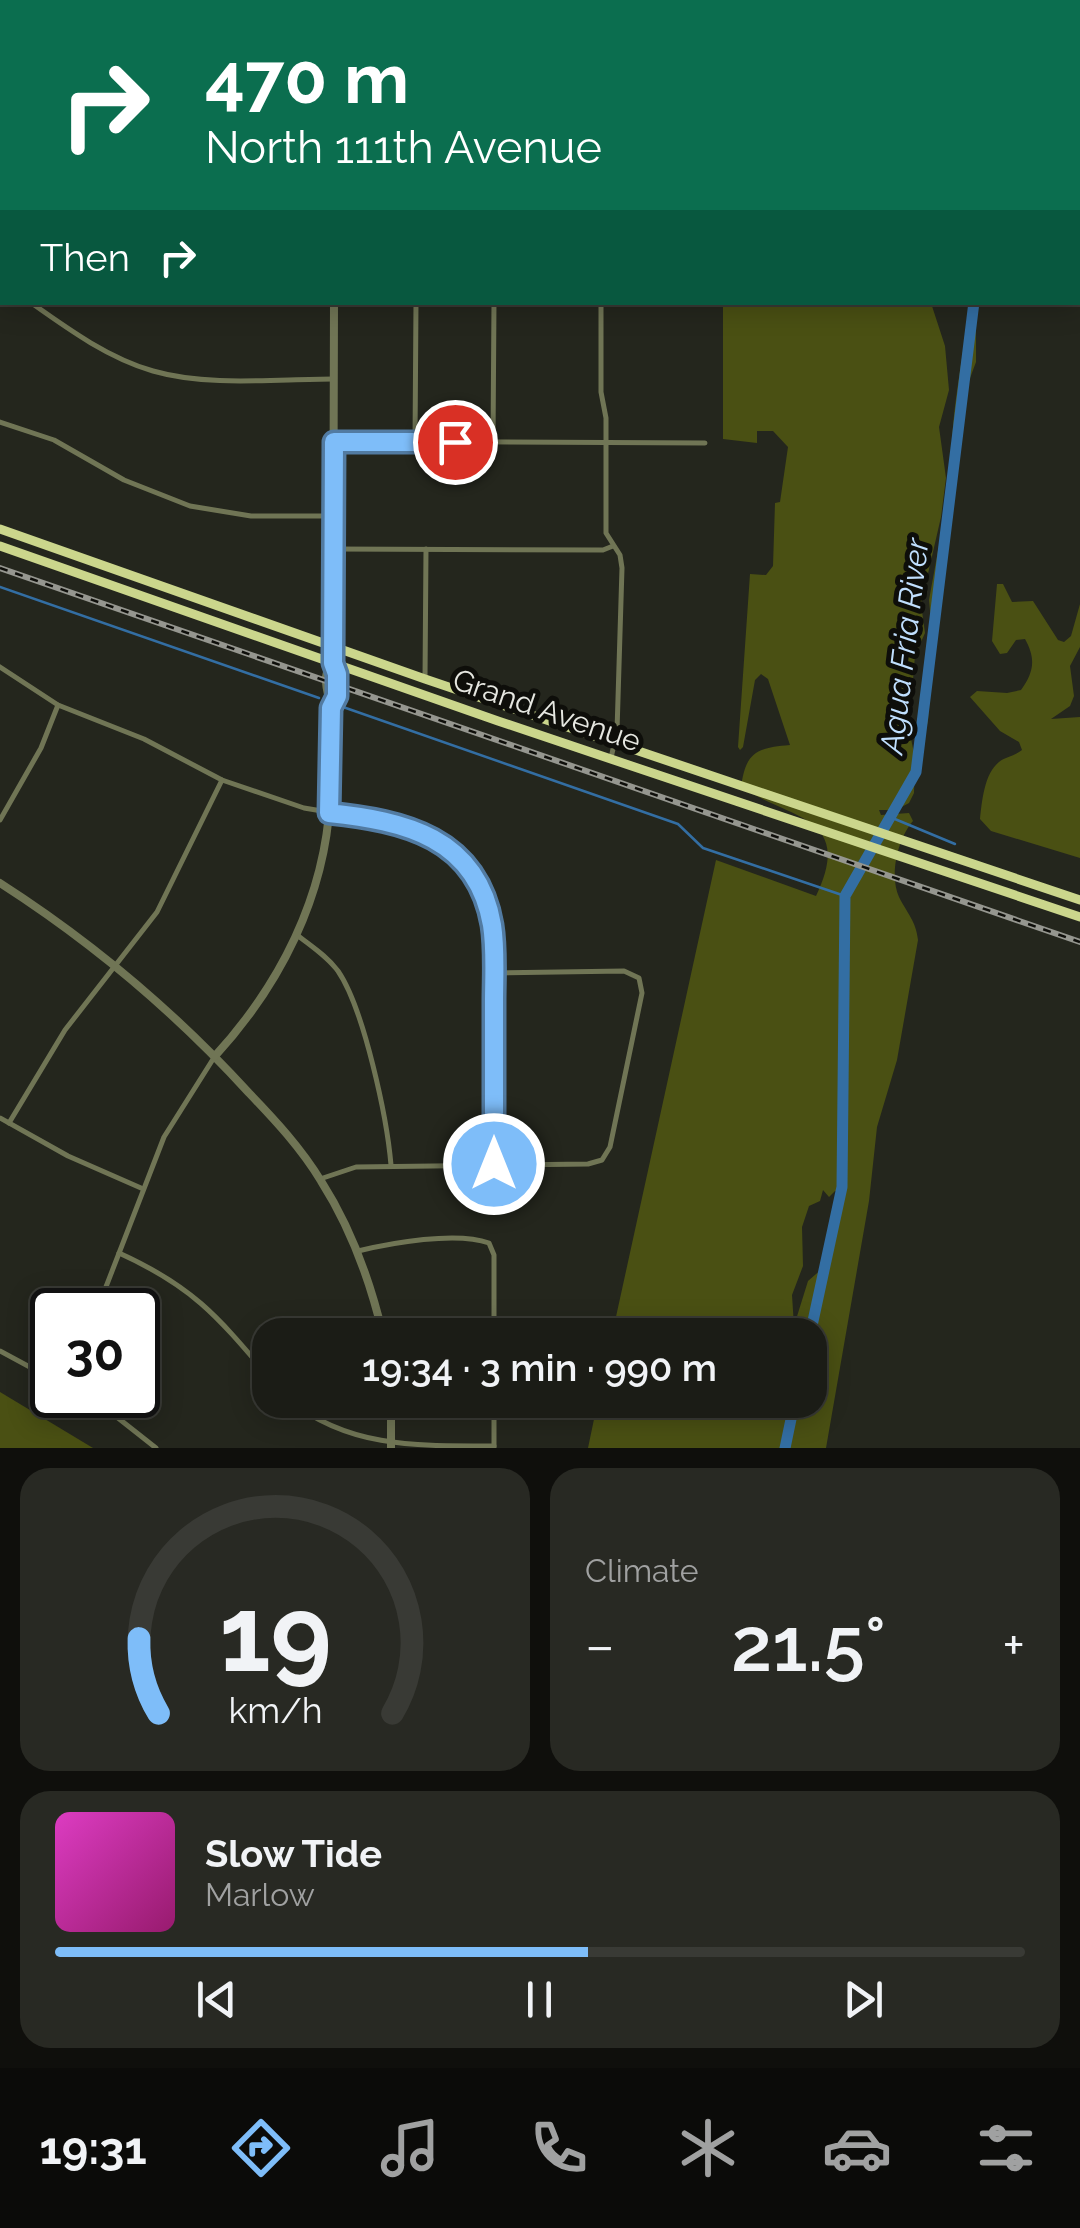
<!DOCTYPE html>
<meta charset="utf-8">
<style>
body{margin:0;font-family:Raleway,sans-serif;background:#282923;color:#f1f3f6;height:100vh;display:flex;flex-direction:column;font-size:38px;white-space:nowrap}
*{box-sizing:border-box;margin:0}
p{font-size:32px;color:#a0a1a1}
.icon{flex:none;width:55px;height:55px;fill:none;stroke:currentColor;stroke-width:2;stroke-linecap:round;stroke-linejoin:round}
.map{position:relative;height:1448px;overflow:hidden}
.panel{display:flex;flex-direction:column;gap:20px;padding:20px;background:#0f0f0c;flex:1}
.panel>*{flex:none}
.guide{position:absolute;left:0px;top:0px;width:1080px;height:305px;box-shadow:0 5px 25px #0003,0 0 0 2px #393a35;background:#0b6e4f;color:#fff;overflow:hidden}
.speed{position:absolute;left:30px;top:1288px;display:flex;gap:20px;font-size:50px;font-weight:700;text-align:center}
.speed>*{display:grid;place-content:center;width:130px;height:130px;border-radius:50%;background:#1b1c16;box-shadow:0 5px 25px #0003,0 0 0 2px #393a35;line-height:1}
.speed .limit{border:5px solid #111;border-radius:15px;background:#fff;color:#111}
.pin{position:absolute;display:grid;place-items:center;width:85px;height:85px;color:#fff;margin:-42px;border:5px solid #fff;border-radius:50%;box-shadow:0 2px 10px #0007}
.me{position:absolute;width:110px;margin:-55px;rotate:0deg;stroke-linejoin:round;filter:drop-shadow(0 0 8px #0008)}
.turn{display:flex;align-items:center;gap:35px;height:210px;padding:0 40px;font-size:45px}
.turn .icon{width:130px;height:130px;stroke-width:2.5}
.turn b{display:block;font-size:70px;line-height:85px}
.then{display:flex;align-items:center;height:95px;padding:0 40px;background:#0003;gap:20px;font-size:38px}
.big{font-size:75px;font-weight:600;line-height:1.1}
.panel .widget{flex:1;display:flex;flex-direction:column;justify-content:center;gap:15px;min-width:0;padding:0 35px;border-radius:30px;background:#282923}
.panel .dial{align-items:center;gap:0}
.dial svg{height:260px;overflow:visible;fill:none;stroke:#393a35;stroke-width:7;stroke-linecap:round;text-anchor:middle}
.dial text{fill:#f1f3f6;stroke:none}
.song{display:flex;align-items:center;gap:30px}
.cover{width:120px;height:120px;border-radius:15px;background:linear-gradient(135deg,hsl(310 70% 55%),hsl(320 70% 35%))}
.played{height:10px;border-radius:5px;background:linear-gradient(90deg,#7ebdf9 55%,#393a35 55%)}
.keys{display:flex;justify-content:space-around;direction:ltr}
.heat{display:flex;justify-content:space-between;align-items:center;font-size:55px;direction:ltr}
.panel .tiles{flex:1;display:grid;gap:20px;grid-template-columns:1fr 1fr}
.widget:last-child{grid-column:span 2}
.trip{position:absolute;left:252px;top:1318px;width:575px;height:100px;border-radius:30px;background:#1b1c16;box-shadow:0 5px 25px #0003,0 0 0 2px #393a35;font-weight:600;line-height:100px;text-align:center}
.menu{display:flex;height:160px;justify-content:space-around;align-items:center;background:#0b0b09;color:#a0a1a1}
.menu .icon{width:70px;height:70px}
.menu .on{color:#7ebdf9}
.menu b{font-size:45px;color:#f1f3f6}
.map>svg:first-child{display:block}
.green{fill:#4a5013;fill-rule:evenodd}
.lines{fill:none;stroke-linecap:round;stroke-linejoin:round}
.stream{stroke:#336ea3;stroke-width:2.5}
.river{stroke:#336ea3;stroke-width:11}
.minor{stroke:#707555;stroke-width:5}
.tertiary{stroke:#707555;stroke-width:8}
.trunk{stroke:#cbd68c;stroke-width:9}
.rail-casing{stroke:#95968f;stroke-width:6}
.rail{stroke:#0e0e0a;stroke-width:2.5;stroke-dasharray:8;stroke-linecap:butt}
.route-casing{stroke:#527ba2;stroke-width:25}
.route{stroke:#7ebdf9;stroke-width:18}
.labels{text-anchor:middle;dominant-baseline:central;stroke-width:10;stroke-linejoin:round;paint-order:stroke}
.street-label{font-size:30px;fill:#e6e7e1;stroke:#0e0e0a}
.water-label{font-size:32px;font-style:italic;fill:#c0dffe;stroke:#0e0e0a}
</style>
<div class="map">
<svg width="1080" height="1448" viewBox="0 0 1080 1448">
<rect width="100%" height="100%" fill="#24261d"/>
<g class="green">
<path d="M723,303H931L945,346L949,390L939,427L946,478L941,517L921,604L925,633L915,655L909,729L915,758L914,793L909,803L896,810H879L881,815L909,813L913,821C898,838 889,875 899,897C907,913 916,921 918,940L897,1060L877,1127L869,1201L826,1448H588L598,1400H810V1335H612L716,860L816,896C854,816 792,820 741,787C746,752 756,748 790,745L768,679L761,674L755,680L743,747L740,750L738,747L750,574L766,575L773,566L775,503L780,502L788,447L773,431H757V443L723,439ZM823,1190L829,1197L835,1191L843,1192L831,1261L808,1281L794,1326L792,1295L803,1266L802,1227L809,1206L820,1201Z"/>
<path d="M970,303H976V362L966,389L963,414L955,441L952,476C949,418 963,361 970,303Z"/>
<polygon points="943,523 946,536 936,598 928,721 920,753 926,654 932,631 929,600"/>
<path d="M997,584H1003L1012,602L1033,601L1058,640L1064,642L1071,636L1080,604V647L1070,666L1074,696L1070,706L1051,719L1080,717V858L991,831L980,819C982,802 984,774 999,762C1005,757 1015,756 1022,750L1019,742L1000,731L970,697L977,691L1007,693L1021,690C1034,672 1036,659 1025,639L1016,640L1007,653L1000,654L992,641Z"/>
<polygon points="0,1392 93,1448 0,1448"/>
</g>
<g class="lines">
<g class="stream">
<polyline points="0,587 319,698"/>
<polyline points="343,707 678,824 703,848 845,896"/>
<polyline points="890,817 955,844"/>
</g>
<g class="river">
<polyline points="1005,2 1005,0"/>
<polyline points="810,1335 842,1187 845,896 916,772 974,302"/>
<polyline points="785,1448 795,1400"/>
</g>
<g class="minor">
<polyline points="77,0 79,2"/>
<polyline points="417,0 417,2"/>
<polyline points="496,0 496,2"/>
<polyline points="600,0 601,2"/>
<polyline points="109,2 114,0"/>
<polyline points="197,2 197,0"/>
<polyline points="0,180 2,182"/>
<polyline points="0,281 2,283"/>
<path d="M30,302C68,329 108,358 153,371C209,387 275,379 333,379"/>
<polyline points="601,302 601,392 606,418 606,533 620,555 622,568 617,731 611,758"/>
<polyline points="0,422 54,440 124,480 190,506 251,516 332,516"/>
<polyline points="334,441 705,443"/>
<polyline points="415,442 416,302"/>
<polyline points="493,442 494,302"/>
<polyline points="333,549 603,550 613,546"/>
<polyline points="0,667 58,705 144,739 222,780 304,808 406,825 437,840 456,855 478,883 492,926 494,1164"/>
<polyline points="425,679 426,549"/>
<polyline points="0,820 41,748 58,705"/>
<path d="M297,935C311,946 327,956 338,971C364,1009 387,1118 391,1165"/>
<polyline points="0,1118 68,1156 141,1188"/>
<polyline points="9,1123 65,1030 157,912 222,780"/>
<polyline points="320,1179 356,1167 588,1164 602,1160 610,1147 642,993 639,978 624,971 493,973"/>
<path d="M358,1251C391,1243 456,1231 489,1243L494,1255V1335"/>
<path d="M119,1253C194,1287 218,1317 270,1378"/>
<polyline points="97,1310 164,1137 215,1056"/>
<polyline points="0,1351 52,1379"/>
<polyline points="81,1395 118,1418 156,1448"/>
<path d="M289,1400C349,1448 417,1446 494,1446"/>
<polyline points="494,1400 494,1447"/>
</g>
<g class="tertiary">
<polyline points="335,2 335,0"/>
<path d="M331,708C339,693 339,679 333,663L334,302"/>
<path d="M0,883C92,942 175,1012 249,1093C275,1120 301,1148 321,1181C351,1228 370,1280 383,1335"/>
<path d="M215,1056C280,985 325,897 330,800C332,773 336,732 331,707C329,696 325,688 326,677C327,669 329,669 333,663"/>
<polyline points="391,1448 391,1400"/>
</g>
<g class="trunk">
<polyline points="0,529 425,679 1080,900"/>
<polyline points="0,546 498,721 1080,917"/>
</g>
<g class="rail-casing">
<polyline id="rail" points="0,568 1080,942"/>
</g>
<use href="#rail" class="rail"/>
</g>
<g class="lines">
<g class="route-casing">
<path id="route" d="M455,442H334L333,663L337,674V696L331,708L329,813C404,821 477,837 492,925C496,950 494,976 494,1002C494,1056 494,1110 494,1164"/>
</g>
<use href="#route" class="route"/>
</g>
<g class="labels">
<g class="street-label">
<text transform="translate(547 710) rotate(19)">Grand Avenue</text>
</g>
<g class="water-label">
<text transform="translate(904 646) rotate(-83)">Agua Fria River</text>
</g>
</g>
</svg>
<div class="speed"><div class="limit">30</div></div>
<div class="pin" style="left:455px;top:442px;background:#d93025"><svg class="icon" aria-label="arrive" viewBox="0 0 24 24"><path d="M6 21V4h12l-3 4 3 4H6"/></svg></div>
<svg class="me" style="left:494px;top:1164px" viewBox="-20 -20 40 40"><circle r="17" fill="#7ebdf9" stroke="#fff" stroke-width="3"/><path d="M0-11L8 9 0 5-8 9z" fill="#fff"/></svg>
<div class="trip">19:34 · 3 min · 990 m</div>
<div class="guide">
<div class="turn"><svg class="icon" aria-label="right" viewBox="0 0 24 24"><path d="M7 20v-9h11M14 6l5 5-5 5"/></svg><div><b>470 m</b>North 111th Avenue</div></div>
<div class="then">Then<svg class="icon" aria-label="right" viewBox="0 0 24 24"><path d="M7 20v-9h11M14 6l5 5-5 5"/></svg></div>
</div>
</div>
<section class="panel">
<div class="tiles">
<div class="widget dial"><svg viewBox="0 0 100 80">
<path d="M14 69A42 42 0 1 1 86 69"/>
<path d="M14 69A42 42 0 0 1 8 46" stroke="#7ebdf9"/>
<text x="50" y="56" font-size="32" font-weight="700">19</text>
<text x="50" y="72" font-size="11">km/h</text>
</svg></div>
<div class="widget"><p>Climate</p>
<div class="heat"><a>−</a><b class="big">21.5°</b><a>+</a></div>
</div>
<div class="widget">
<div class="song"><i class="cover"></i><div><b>Slow Tide</b><p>Marlow</p></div></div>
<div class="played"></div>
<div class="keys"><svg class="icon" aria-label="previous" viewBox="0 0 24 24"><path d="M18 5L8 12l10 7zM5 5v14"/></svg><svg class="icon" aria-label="pause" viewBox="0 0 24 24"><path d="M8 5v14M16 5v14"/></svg><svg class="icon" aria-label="next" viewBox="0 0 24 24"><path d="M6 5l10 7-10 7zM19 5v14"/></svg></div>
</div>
</div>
</section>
<nav class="menu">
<b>19:31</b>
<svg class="icon on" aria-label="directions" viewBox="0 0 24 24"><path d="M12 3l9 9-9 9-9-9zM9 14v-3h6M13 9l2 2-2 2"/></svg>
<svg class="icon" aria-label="music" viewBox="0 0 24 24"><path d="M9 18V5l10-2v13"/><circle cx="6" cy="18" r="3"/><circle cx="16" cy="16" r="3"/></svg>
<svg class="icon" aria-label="phone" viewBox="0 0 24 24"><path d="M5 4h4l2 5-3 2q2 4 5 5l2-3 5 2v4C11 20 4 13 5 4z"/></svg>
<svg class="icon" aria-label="climate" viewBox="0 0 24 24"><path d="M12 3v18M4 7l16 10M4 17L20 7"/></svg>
<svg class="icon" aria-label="car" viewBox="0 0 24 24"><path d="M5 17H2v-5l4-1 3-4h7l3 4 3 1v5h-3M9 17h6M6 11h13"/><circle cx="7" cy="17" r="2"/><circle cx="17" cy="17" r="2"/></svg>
<svg class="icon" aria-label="filters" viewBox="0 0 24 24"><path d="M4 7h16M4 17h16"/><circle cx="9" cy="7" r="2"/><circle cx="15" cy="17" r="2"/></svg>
</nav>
